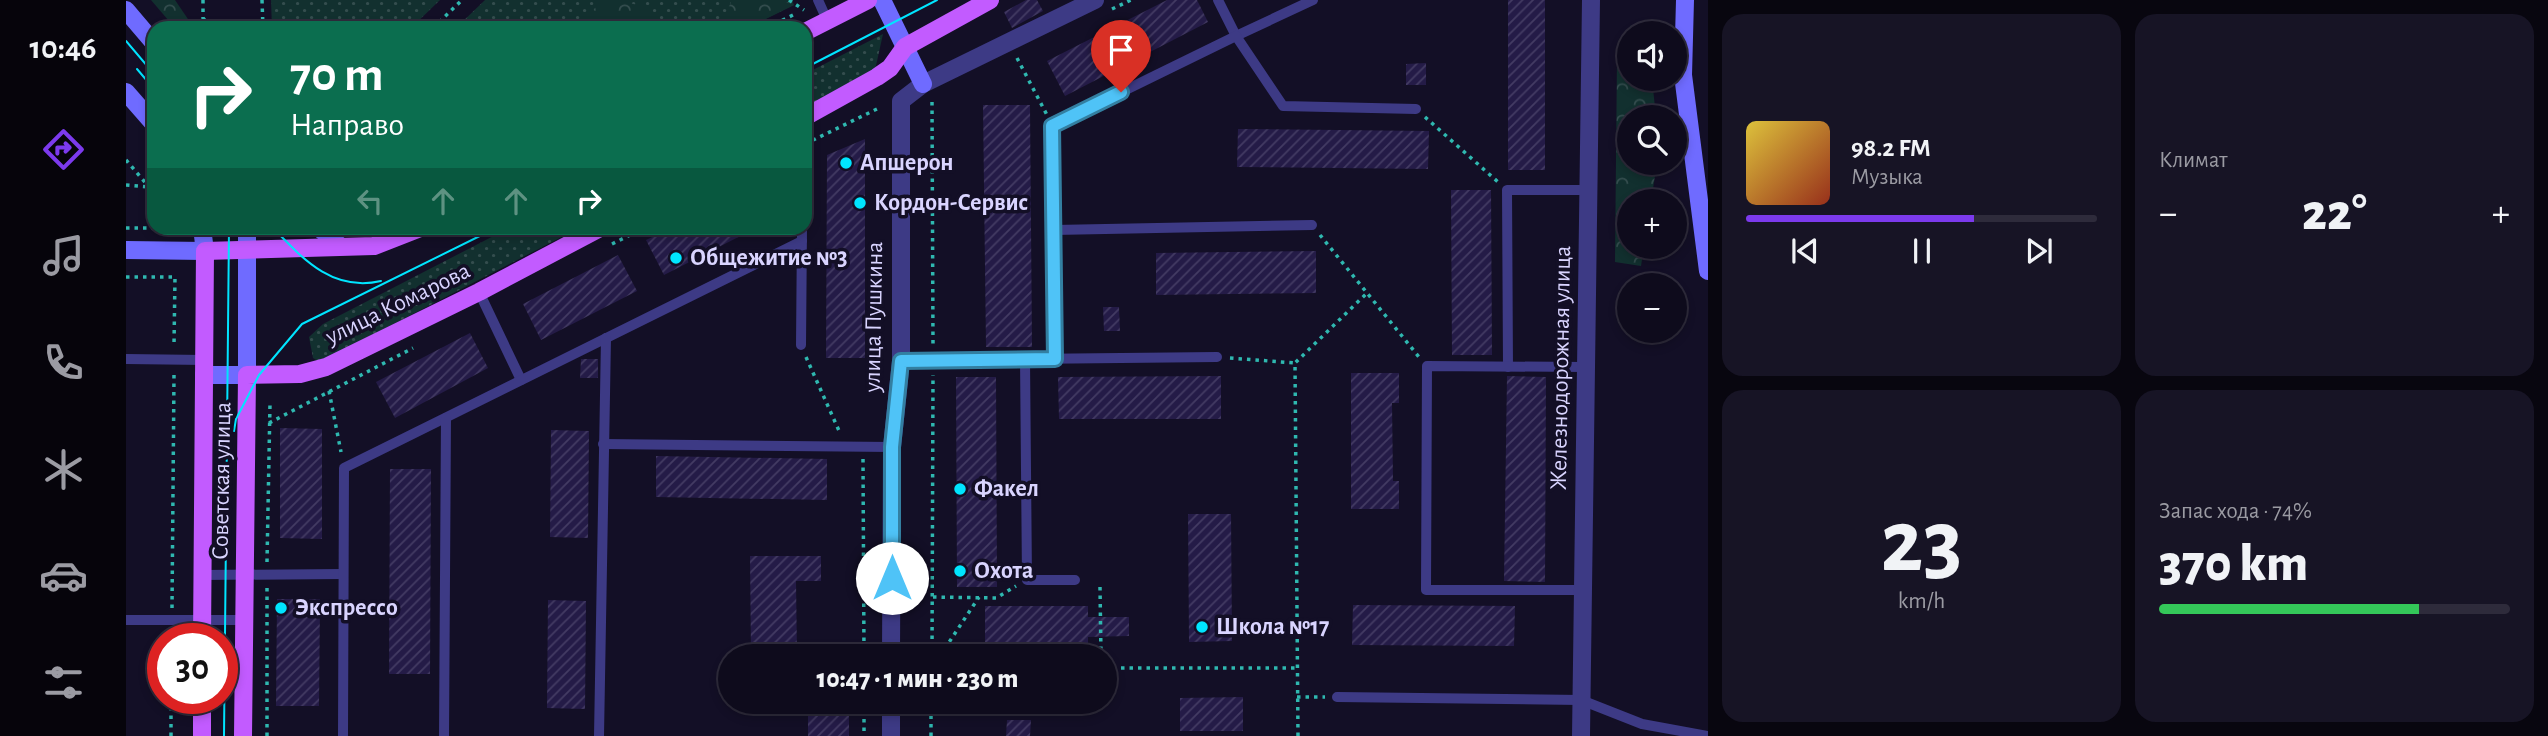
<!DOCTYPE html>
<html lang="ru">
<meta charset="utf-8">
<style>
body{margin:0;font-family:"Alegreya Sans",sans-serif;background:#171425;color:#f1f3f6;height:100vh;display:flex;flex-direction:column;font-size:26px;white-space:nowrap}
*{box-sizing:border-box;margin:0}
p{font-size:23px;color:#9b9ba3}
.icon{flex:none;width:38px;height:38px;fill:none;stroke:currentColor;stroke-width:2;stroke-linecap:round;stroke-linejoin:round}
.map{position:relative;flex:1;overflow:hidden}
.sheet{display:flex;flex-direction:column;gap:14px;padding:14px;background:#08060f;width:840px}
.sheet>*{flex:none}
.hud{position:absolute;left:21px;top:21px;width:665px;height:214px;border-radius:21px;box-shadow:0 4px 10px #0003,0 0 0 2px #2e2b3b;background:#0b6e4f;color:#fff;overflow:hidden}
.buttons{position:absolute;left:1491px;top:21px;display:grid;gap:14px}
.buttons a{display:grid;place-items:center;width:70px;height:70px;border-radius:50%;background:#0e0b1c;box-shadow:0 4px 10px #0003,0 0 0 2px #2e2b3b;font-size:35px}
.speed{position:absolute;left:21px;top:623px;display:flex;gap:14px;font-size:35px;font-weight:700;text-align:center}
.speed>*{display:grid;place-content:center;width:91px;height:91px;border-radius:50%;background:#0e0b1c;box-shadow:0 4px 10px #0003,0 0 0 2px #2e2b3b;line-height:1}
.speed .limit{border:10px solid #d22;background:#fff;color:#111}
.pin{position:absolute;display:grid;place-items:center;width:60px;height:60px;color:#fff;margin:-72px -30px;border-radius:50% 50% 50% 0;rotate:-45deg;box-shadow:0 0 7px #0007}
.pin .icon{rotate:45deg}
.me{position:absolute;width:77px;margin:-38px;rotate:0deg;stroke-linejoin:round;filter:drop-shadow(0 0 5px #0008)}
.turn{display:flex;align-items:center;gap:24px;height:147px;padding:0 28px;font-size:32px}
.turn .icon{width:91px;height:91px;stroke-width:2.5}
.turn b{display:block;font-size:49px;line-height:60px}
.lanes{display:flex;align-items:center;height:66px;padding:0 28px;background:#0003;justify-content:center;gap:35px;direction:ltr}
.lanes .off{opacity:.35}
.big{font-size:52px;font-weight:800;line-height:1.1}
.sheet .tile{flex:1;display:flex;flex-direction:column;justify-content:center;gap:10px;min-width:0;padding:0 24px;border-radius:21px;background:#171425}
.sheet .dial{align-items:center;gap:0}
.dial b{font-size:91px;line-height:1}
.song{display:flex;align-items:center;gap:21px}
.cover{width:84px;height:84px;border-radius:10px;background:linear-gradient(135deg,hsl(50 70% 55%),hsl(10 70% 35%))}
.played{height:7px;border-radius:4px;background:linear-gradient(90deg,#7c3aed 65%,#2e2b3b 65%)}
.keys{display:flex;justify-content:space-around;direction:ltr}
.heat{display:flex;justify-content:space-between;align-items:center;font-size:38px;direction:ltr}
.charge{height:10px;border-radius:5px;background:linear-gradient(90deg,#34c759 74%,#2e2b3b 0)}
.sheet .tiles{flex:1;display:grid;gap:14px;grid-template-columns:repeat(2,1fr)}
.trip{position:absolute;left:592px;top:644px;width:399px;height:70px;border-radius:35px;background:#0e0b1c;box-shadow:0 4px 10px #0003,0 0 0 2px #2e2b3b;font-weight:800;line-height:70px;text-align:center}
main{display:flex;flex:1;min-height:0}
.menu{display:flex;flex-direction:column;width:126px;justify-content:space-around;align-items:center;background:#06040b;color:#9b9ba3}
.menu .icon{width:49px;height:49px}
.menu .active{color:#7c3aed}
.menu b{font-size:32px;color:#f1f3f6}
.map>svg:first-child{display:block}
.grass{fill:url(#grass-dots)}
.forest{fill:url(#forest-crowns)}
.building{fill:url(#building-hatch)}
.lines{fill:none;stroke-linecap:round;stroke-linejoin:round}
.path{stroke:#2fb8b0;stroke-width:3.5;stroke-dasharray:3.5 5;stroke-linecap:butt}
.lane{stroke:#3d3a85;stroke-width:10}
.street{stroke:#3d3a85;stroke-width:18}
.secondary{stroke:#6f6bff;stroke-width:18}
.primary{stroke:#c25bff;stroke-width:18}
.tram{stroke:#00e5ff;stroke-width:2}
.route-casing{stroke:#337fa1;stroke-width:18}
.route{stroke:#4fc3f7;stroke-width:12}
.poi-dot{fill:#00e5ff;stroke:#130f26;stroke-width:2.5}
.labels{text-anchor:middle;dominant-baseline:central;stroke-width:7;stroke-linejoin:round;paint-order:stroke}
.poi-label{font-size:24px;font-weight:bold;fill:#d9d4ff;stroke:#130f26;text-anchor:start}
.street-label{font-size:24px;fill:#d9d4ff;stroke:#130f26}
</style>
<main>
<nav class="menu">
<b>10:46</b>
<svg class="icon active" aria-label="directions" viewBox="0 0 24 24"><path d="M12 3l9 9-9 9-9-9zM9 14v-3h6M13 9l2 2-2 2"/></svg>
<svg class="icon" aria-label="music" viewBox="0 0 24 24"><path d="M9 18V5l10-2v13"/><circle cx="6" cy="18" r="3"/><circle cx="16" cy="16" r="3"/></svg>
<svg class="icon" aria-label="phone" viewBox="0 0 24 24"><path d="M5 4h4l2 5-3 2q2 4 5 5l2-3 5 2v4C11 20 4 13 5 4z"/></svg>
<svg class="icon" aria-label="climate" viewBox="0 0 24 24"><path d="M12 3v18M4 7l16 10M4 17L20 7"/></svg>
<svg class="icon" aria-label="car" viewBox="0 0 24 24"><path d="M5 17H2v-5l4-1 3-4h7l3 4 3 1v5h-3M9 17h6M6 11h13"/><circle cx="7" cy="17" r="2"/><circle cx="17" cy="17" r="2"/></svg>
<svg class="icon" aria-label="filters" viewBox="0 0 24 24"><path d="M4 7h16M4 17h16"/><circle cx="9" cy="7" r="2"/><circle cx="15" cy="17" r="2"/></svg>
</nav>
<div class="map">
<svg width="1582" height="736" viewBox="0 0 1582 736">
<defs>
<pattern id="grass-dots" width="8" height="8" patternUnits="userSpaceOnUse" patternTransform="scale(1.75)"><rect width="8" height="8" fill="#12302f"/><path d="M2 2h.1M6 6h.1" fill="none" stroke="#344d4e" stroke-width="1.8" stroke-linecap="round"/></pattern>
<pattern id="forest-crowns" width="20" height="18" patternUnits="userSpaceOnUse" patternTransform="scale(1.75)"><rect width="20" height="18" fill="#12302f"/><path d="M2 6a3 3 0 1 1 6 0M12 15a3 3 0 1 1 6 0" fill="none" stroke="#344d4e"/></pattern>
<pattern id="building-hatch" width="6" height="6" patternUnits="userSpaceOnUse" patternTransform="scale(1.75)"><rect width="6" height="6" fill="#241b47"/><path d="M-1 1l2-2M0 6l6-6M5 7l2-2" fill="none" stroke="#433b63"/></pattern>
</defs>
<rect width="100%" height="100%" fill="#130f26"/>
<g class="grass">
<polygon points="145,0 314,0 285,28 146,28"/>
<polygon points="359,0 666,0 668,5 621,28 330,28"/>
<polygon points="757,34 749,70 679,110 679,74"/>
<polygon points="383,228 453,228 198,360 192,361 187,358 183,337 197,324"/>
</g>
<g class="forest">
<polygon points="25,0 49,0 68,28 49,28"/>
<polygon points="606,0 654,0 668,5 621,28 602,28 600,13"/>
<path d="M478,2C501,1 526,3 535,28H456L462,13Z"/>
<polygon points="1505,25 1509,33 1503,33 1503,79 1526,79 1530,117 1503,117 1503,163 1531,163 1525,201 1503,201 1503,247 1518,247 1515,266 1489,262 1491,59"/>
</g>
<g class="building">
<polygon points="900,0 911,0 917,11 886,28 878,12"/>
<polygon points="1041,0 1071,0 1082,22 939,96 921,61"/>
<rect x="1382" y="0" width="37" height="170"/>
<polygon points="1300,63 1300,85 1280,85 1280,64"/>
<polygon points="857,105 904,105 906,347 860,347"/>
<polygon points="1112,129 1303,131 1302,169 1111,167"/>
<polygon points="739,139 739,358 700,358 701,155"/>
<polygon points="1325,190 1365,190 1366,355 1326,355"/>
<polygon points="545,228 630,228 538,275 520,240"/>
<polygon points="1190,251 1190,293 1030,295 1030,253"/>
<polygon points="492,255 511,291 415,340 397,304"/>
<polygon points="977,307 993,307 994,331 978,331"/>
<polygon points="344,333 362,368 269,418 250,382"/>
<polygon points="455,359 472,359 472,378 454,378"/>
<polygon points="1225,373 1273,373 1273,403 1266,403 1267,481 1273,481 1273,509 1225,509"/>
<polygon points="1095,376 1095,419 933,419 932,377"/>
<polygon points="1381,376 1420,377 1419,582 1378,581"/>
<polygon points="830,377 870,377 871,587 831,587"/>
<polygon points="154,428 196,429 196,539 154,538"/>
<polygon points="425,430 463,431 462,538 424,537"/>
<polygon points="530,456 701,459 701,500 530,497"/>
<polygon points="264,469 305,469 304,674 263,674"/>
<polygon points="1062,514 1105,514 1106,641 1063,642"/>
<polygon points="624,556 695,556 695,581 670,581 671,656 625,656"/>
<polygon points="151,599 194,599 193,706 150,706"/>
<polygon points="422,600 460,601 459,709 421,708"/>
<polygon points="1227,605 1389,606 1388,646 1226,645"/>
<polygon points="859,606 962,606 962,617 1003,617 1003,636 962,637 962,645 859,646"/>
<polygon points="1117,697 1117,731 1054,731 1054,698"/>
<rect x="682" y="709" width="41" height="27"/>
<polygon points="881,720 905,720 904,736 880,736"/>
</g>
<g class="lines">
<g class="path">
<polyline points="77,0 77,18 86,28"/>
<polyline points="136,0 137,28"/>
<polyline points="663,0 678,10"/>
<polyline points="986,9 1005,0"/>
<polyline points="307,28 336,0"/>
<polyline points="641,28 671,13"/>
<polyline points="891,58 921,115"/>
<polyline points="806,102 807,346"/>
<polyline points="1299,117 1372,182"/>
<polyline points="679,144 755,107"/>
<polyline points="0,160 23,187 28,201"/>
<polyline points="0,185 23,187"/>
<polyline points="0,228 37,228"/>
<polyline points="1194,235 1293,357"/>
<polyline points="486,244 518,228"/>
<polyline points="0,277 49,277 48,345"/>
<polyline points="680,357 714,433"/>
<polyline points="1104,358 1169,363"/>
<polyline points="203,391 215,452"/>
<polyline points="143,423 287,348"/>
<polyline points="737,459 738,656"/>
<polyline points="141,562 144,404"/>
<polyline points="974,587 975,656"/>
<polyline points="807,597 870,598 890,586"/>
<polyline points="46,608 48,374"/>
<polyline points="806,656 807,375"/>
<polyline points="814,656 853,597"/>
<polyline points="978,668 1170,668"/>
<polyline points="1171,697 1199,697"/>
<polyline points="738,702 738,736"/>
<polyline points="45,736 45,698"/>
<polyline points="141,736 141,588"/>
<polyline points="805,736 805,702"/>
<polyline points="1172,736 1169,363 1241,293"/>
</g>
<g class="lane">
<polyline points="692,0 701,20"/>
<polyline points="1092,0 1110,36 1187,0"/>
<polyline points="928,230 1186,225"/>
<polyline points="353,292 395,380"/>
<polyline points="675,345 676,228"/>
<polyline points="0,359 79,360"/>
<polyline points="899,359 1091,357"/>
<polyline points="929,359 926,126 1110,36 1157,106 1290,109"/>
<polyline points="775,361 899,359 901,580 949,580"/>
<polyline points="1382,367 1381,190 1462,190"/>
<polyline points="477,444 766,447"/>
<polyline points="77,575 217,574"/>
<polyline points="1457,590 1300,590 1301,366 1459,367"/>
<polyline points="0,620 118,620"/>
<polyline points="1211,697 1455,700 1516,724 1582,736"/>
<polyline points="217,736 218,468 676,241"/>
<polyline points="318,736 320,418"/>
<polyline points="473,736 480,338"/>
</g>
<g class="street">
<polyline points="765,656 766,447 775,361 775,101 797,84 969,0"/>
<polyline points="765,736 765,702"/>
<polyline points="1455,736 1465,0"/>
</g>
<g class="secondary">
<polyline points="756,0 797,84"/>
<polyline points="1559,0 1557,75 1582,271"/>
<polyline points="0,10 28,43"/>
<polyline points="0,92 28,124"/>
<polyline points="193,228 213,245"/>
<polyline points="0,250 79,251 76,228"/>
<polyline points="78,375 121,375 121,228"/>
</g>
<g class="primary">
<polyline points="679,32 742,0"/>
<polyline points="679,117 751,77 764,68 779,47 864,0"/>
<polyline points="76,639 79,251 248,246 294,228"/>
<polyline points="76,736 76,698"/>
<polyline points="117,736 121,375 174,374 200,367 353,292 474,228"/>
</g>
<g class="tram">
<polyline points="0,41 28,74"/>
<polyline points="679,68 811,0"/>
<polyline points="11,69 28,89"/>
<path d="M147,228C178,260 207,292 255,281"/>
<polyline points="108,431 110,419 133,375 176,324 370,228"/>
<polyline points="98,736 103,228"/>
</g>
</g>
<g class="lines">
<g class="route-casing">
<polyline id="route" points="766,578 766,447 775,361 929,359 926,126 995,92"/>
</g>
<use href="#route" class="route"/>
</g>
<g class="poi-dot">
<circle cx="720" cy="163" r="7"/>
<circle cx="734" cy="203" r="7"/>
<circle cx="550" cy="258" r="7"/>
<circle cx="834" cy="489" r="7"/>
<circle cx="834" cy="571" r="7"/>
<circle cx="155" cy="608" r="7"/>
<circle cx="1076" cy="627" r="7"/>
</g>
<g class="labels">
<g class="poi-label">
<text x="734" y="163">Апшерон</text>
<text x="748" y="203">Кордон-Сервис</text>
<text x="564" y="258">Общежитие №3</text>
<text x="848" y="489">Факел</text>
<text x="848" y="571">Охота</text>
<text x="169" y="608">Экспрессо</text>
<text x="1090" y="627">Школа №17</text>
</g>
<g class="street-label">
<text transform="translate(272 304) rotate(-26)">улица Комарова</text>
<text transform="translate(748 317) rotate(-89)">улица Пушкина</text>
<text transform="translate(1435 368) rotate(-89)">Железнодорожная улица</text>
<text transform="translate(96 481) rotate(-89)">Советская улица</text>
</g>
</g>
</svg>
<div class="buttons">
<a><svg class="icon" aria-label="sound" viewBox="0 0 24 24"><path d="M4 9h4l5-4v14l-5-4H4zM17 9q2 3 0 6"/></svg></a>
<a><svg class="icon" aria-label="search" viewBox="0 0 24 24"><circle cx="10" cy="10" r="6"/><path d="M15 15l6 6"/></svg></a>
<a>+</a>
<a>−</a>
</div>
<div class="speed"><div class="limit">30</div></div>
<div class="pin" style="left:995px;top:92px;background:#d93025"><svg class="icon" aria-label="arrive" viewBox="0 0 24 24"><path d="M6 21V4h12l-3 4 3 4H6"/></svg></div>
<svg class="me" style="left:766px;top:578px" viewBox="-20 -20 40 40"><circle r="19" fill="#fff"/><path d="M0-13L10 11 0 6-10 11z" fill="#4fc3f7"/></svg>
<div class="trip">10:47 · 1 мин · 230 m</div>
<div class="hud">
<div class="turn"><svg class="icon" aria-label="right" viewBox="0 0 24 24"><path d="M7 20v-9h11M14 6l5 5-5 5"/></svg><div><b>70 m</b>Направо</div></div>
<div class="lanes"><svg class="icon off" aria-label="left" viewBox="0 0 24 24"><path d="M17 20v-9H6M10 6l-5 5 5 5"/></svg><svg class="icon off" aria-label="ahead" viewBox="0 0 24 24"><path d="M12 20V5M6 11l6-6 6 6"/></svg><svg class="icon off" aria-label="ahead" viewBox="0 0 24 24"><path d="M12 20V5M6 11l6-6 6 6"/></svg><svg class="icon" aria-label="right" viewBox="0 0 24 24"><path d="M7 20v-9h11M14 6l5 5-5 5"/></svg></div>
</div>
</div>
<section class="sheet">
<div class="tiles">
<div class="tile">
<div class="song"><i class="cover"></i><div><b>98.2 FM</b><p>Музыка</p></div></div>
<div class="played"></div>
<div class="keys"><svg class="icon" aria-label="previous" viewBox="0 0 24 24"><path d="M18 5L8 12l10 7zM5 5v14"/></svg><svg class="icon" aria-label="pause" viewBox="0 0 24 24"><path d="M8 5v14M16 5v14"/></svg><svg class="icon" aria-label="next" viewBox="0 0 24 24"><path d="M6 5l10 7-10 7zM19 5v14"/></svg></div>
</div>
<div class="tile"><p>Климат</p>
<div class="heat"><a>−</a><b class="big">22°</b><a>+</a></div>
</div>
<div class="tile dial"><b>23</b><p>km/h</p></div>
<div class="tile"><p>Запас хода · 74%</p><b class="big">370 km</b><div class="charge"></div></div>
</div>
</section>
</main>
